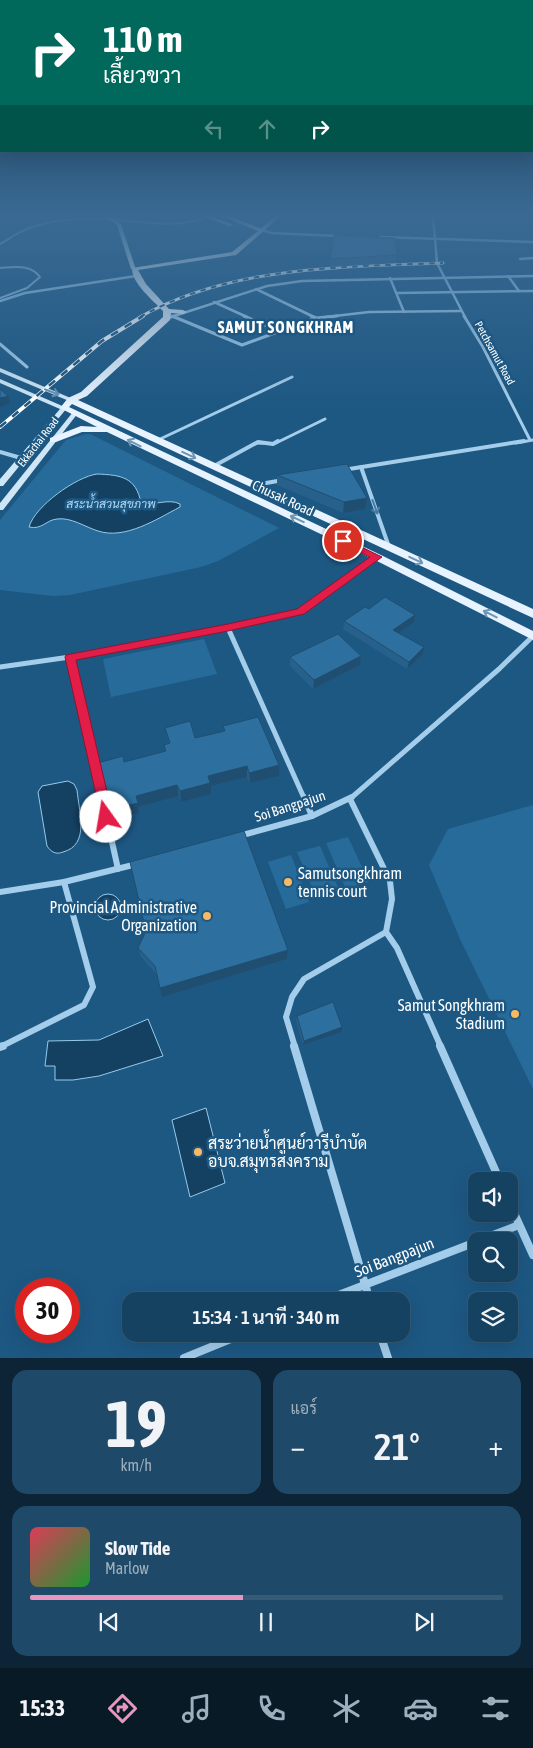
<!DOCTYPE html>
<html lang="th">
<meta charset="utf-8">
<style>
body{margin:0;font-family:"Asap Condensed",Sarabun,sans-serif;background:#1f4968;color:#f1f3f6;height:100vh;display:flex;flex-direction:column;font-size:19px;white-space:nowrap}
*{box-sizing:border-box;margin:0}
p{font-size:16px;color:#9eb0be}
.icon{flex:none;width:28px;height:28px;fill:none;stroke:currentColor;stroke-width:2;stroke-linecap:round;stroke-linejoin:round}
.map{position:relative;height:1358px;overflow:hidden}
.drawer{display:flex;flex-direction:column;gap:12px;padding:12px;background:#0c2436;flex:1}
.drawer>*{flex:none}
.banner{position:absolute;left:0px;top:0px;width:534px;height:152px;box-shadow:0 5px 20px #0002,0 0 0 1px #355b77;background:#00695c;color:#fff;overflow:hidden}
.buttons{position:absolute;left:468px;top:1172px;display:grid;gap:10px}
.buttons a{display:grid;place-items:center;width:50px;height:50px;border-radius:10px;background:#164262;box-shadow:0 5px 20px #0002,0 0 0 1px #355b77;font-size:25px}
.speed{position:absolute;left:15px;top:1278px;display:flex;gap:10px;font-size:25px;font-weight:700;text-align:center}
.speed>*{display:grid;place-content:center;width:65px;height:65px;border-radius:50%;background:#164262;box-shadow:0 5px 20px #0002,0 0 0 1px #355b77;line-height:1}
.speed .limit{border:8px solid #d22;background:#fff;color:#111}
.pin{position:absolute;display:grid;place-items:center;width:42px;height:42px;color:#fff;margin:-21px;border:2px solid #fff;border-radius:50%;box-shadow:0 1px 5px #0007}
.me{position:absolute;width:55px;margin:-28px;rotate:347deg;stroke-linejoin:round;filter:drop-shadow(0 0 4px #0008)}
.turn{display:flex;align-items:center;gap:18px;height:105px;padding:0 20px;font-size:22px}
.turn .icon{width:65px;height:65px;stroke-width:2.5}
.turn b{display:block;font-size:35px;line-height:42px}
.lanes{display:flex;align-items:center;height:48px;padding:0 20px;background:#0003;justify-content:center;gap:25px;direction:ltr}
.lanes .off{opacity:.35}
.big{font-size:38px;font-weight:600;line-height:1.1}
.drawer .card{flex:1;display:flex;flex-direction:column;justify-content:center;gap:8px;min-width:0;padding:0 18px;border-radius:15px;background:#1f4968}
.drawer .dial{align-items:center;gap:0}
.dial b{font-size:65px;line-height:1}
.song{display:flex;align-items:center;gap:15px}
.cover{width:60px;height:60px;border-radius:8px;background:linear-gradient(135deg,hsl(350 70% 55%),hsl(130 70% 35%))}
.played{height:5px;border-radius:2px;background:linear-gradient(90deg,#e797bd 45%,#355b77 45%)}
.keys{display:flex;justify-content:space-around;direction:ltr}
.heat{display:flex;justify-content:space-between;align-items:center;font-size:28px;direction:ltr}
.drawer .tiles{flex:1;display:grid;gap:12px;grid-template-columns:1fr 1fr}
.card:last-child{grid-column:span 2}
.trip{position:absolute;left:122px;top:1292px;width:288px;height:50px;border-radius:15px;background:#164262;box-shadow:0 5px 20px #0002,0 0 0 1px #355b77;font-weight:600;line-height:50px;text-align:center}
.tab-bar{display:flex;height:80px;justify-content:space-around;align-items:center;background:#091a27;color:#9eb0be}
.tab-bar .icon{width:35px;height:35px}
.tab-bar .selected{color:#e797bd}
.tab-bar b{font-size:22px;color:#f1f3f6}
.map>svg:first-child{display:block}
.green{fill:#276b9b}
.water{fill:#144061;stroke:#97caeb}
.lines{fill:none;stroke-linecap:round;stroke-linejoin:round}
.stream{stroke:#97caeb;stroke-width:2}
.street-far5{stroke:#a3cdea;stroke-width:2.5}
.street-far4{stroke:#a3cdea;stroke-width:3}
.street-far3{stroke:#a3cdea;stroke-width:4}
.street-far2{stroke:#a3cdea;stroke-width:5}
.street-far1{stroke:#a3cdea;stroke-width:6}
.street{stroke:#a3cdea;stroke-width:8}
.secondary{fill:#cfe6f7;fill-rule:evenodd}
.primary{fill:#e7f3fe;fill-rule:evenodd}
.rail-far1-casing{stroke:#fff;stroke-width:3}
.rail-casing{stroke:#fff;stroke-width:4}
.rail-far1{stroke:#1d5883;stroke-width:2;stroke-dasharray:5.5;stroke-linecap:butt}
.rail{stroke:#1d5883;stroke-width:2.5;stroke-dasharray:8;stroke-linecap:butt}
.wall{fill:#27608a}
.shaded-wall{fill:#204e70}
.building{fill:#2d70a0;stroke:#204e70}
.oneway{stroke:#6491b1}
.oneway2{stroke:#6e96b4}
.oneway3{stroke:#457ba2}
.route{fill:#e11d48;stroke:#92132f}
.poi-dot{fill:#f9b862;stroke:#1d5883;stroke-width:2}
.labels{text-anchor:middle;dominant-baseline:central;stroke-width:5;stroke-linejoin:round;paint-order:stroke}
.far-street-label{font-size:11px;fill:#fff;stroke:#1d5883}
.far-water-label{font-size:12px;font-style:italic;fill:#afd6f1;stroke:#1d5883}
.street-label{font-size:14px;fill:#fff;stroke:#1d5883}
.far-district-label{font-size:16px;font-weight:bold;letter-spacing:1px;fill:#fff;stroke:#1d5883}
.near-poi-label{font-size:16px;fill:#fff;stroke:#1d5883;text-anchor:start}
.near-street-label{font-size:16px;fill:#fff;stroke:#1d5883}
</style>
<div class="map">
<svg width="533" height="1358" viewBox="0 0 533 1358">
<rect width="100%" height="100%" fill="#1d5883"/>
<g class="green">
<polygon points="86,434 90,434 279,528 218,561 201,567 70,595 53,596 0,590 0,520 66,440"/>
<polygon points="204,639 217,674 111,697 103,659"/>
<polygon points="533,805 533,1089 460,939 429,865 448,829"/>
<polygon points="348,837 369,882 346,889 326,843"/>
<polygon points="320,846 340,892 317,899 297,852"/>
<polygon points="291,855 309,902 286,909 268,862"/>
</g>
<g class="water">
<path d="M97,474C121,475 136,477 141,503C155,506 168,498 180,504V507C157,519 125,540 98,531C85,527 71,517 57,519C46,520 42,530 29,527C35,506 76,477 97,474Z"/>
<path d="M68,781L74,784L77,790C79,812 90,845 63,852C56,855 51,852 47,846L38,792L42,786Z"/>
<circle cx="108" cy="907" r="13"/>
<polygon points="148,1019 163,1056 99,1076 73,1080 55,1080 55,1066 45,1066 48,1041 99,1040"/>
<polygon points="206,1108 225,1183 190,1197 172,1120"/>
</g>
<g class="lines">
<g class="stream">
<path d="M0,244C7,240 13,236 20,232C45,220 76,218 103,219C140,221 174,230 210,216"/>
<path d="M0,268C15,267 30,264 40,277L27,288L0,298"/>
</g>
<g class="street-far5">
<polyline points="433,216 437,263 465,317"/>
<polyline points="262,230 271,233 339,236"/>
<polyline points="380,237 533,242"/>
<polyline points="520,259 533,258"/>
<polyline points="508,276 519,291"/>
<polyline points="390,278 404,312"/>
<polyline points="256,289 314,317"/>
<polyline points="397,293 533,291"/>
<polyline points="0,301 25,293 136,276"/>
<polyline points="214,302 247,317"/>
<polyline points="172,316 174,317"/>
<polyline points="171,317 267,286 302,281 533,276"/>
<polyline points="326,317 369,312 461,311"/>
</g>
<g class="street-far4">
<polyline points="172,316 242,345 316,318 337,316"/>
<polyline points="244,316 279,331"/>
<polyline points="311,316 316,318"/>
<polyline points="464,316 483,347 530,440"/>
<polyline points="167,318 175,316"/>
<polyline points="0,344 27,367"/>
<polyline points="158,440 292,377"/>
<polyline points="257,443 263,443"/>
<polyline points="276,443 325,419"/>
<polyline points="516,443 533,440"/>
</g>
<g class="street-far3">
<polyline points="0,452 21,458"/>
<polyline points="214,466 258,442 273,444 278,441"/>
<polyline points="361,467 389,547"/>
<polyline points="343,470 524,441"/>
<polyline points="255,485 283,480"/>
<polyline points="315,600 377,557"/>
</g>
<g class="street-far2">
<polyline points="228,628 304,798"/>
<polyline points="70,657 102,798"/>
<polyline points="0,667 70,657 228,628 298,612 316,599"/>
<polyline points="351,798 499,669 533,636"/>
</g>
<g class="street-far1">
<polyline points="102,797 118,869"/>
<polyline points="304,797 312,816"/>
<polyline points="350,799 390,881 392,899 386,932 397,948 441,1047"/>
<polyline points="239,836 312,816 352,797"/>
<polyline points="0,892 64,882 137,864"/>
<polyline points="0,1047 84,1005 93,987 64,882"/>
<polyline points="295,1047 286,1017 292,997 304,979 386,932"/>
</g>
<g class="street">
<polyline points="294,1046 370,1301"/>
<polyline points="440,1046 500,1181"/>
<polyline points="0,1047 3,1046"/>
<polyline points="509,1202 533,1255"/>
<polyline points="477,1241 519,1225"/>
<polyline points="323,1301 476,1242"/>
<polyline points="380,1334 388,1358"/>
<polyline points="184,1358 243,1334"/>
</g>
<g class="secondary">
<polygon points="104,216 109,216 121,224 136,270 131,269 117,225"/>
<polygon points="275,216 280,216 264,231 260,231 260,229"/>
<polygon points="0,368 73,399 74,400 69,401 0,372"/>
<polygon points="0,379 67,408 3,486 0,486 0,479 60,409 0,383"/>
<polygon points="73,412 78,413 3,510 0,510 0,503"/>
</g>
<g class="primary">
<polygon points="203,216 211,216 234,225 229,226"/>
<path d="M221,216H229L265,230L236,255L138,270L146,284L169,309L183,310L187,312L183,314L171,313L170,320L87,396L78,400L533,609V618L72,404L69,407L381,555L533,631V640L373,559L107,432H82L56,442H50V438L81,426L97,427L60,408L68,398L81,392L163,317V311C153,300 132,284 132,268L232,252L258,231Z"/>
</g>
<g class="rail-far1-casing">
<path id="rail-far1" d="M140,317C230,266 343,267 443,263"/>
</g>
<g class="rail-casing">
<polyline id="rail" points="0,427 102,341 143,316"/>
</g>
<use href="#rail-far1" class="rail-far1"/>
<use href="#rail" class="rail"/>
</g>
<g class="wall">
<polygon points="397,255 396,263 330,267 330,259"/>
<polygon points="277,475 365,509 343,513 277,485"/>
<polygon points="369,609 414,622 399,633 423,654 407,669 343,629 344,621"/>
<polygon points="290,657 360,665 313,689 290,666"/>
<polygon points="223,726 279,765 279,776 250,783 247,777 211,786 211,794 181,802 179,796 138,807 140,813 112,820 165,751 164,745 169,744 165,728 195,738 224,731"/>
<polygon points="138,948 288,950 287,959 162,997 157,975 141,957"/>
<polygon points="297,1016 342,1027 342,1032 303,1045 296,1020"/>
</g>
<g class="shaded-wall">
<polygon points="8,396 10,403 0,407 0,398"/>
<polygon points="367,498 365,509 343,513 344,502"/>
<polygon points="415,615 414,622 392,638 393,630"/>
<polygon points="424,647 423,654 407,669 409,662"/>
<polygon points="361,656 360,665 313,689 314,680"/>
<polygon points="279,765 279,776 250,783 249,773"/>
<polygon points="247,766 247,777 211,786 211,794 181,802 180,791 208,776"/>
<polygon points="177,785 179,796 138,807 140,813 112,820 110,810 136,796"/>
<polygon points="288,950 287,959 162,997 160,988"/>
<polygon points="342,1027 342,1032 303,1045 304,1041"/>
</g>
<g class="building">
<polygon points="334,235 395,238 397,255 330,259"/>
<polygon points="0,389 8,396 0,398"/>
<polygon points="347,464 367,498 344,502 277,475"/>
<polygon points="385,597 415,615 393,630 424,647 409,662 344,621 365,607 369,609"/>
<polygon points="338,634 361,656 314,680 290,657"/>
<polygon points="258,717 279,765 249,773 247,766 208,776 210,783 180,791 177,785 136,796 138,803 110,810 98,763 123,756 124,762 166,751 164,745 170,743 165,728 190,721 195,738 225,731 223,726"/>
<polygon points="244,831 288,950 160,988 155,966 138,948 146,931 130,862"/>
<polygon points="333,1002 342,1027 304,1041 297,1016"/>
</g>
<defs><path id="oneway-shaft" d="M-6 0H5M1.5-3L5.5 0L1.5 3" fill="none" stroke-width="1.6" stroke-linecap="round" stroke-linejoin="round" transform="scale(1.25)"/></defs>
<use class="oneway" href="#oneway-shaft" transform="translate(52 392) rotate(21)"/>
<g class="oneway2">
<use href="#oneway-shaft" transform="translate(134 443) rotate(-153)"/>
<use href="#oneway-shaft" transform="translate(189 455) rotate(25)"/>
<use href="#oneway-shaft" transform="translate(297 519) rotate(-155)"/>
<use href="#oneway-shaft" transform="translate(416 560) rotate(25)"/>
<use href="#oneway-shaft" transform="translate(490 614) rotate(-153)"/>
</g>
<use class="oneway3" href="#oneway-shaft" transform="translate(375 507) rotate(70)"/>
<linearGradient id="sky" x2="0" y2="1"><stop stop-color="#103048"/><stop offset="0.53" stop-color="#3a6a93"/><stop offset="1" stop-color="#3a6a93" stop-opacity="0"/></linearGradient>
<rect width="533" height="406" fill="url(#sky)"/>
<polygon class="route" points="343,538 382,557 304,614 228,631 76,660 113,817 111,821 106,823 102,821 65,657 66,655 228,624 297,609 370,557 339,543 338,541"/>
<g class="poi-dot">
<circle cx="288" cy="882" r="5"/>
<circle cx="207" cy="916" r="5"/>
<circle cx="515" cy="1014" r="5"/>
<circle cx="198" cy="1152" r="5"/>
</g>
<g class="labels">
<g class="far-street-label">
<text transform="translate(495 353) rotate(61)">Petchsamut Road</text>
<text transform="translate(38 442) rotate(-52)">Ekkachai Road</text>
</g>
<g class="far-water-label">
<text x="111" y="504">สระน้ำสวนสุขภาพ</text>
</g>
<g class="street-label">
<text transform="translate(283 498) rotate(25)">Chusak Road</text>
<text transform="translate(290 806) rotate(-18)">Soi Bangpajun</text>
</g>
<g class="far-district-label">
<text x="286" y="327">SAMUT SONGKHRAM</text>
</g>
<g class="near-poi-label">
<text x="298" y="873">Samutsongkhram<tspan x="298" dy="18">tennis court</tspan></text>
<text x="197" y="907" text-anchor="end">Provincial Administrative<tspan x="197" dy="18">Organization</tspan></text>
<text x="505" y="1005" text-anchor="end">Samut Songkhram<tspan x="505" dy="18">Stadium</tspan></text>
<text x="208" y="1143">สระว่ายน้ำศูนย์วารีบำบัด<tspan x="208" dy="18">อบจ.สมุทรสงคราม</tspan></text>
</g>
<g class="near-street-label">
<text transform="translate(394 1257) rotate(-21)">Soi Bangpajun</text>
</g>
</g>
</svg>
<div class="buttons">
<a><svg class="icon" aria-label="sound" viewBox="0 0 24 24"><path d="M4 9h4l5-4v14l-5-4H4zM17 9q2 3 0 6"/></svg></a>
<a><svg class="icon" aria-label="search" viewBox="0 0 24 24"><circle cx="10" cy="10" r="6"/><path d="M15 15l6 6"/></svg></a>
<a><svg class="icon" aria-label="layers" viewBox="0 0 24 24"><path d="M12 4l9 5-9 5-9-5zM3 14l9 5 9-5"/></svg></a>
</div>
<div class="speed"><div class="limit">30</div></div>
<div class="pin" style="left:343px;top:541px;background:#d93025"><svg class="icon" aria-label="arrive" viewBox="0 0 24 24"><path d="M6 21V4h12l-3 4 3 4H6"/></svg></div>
<svg class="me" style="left:106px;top:817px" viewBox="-20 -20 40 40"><circle r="19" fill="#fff"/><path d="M0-13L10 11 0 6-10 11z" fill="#e11d48"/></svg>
<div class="trip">15:34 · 1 นาที · 340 m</div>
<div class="banner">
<div class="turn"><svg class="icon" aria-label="right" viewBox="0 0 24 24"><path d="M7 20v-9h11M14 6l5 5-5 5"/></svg><div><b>110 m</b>เลี้ยวขวา</div></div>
<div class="lanes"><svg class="icon off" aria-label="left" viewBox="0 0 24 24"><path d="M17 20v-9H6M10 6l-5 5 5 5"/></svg><svg class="icon off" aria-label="ahead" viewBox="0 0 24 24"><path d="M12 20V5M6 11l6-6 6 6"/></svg><svg class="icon" aria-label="right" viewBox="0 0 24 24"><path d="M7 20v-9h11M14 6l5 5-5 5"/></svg></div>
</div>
</div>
<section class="drawer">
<div class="tiles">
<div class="card dial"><b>19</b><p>km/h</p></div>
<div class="card"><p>แอร์</p>
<div class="heat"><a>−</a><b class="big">21°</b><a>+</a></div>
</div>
<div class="card">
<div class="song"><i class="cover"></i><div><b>Slow Tide</b><p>Marlow</p></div></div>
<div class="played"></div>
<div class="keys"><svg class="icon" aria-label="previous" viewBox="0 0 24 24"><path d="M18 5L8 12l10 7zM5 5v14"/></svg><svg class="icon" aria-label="pause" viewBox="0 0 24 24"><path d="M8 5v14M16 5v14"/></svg><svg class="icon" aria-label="next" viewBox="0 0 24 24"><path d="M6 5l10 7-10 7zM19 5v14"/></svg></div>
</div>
</div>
</section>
<nav class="tab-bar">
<b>15:33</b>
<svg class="icon selected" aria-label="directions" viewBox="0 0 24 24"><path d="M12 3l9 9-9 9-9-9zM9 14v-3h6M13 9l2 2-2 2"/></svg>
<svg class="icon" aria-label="music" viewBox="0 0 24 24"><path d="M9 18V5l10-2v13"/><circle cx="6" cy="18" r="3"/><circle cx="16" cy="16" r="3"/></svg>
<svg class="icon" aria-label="phone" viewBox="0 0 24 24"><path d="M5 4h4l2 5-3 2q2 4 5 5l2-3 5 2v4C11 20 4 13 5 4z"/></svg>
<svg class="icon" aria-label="climate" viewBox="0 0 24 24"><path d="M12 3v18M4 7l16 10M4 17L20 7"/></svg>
<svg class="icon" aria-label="car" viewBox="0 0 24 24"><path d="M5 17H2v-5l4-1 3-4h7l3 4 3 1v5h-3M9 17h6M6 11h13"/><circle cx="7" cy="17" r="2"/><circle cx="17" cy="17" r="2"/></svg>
<svg class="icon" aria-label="filters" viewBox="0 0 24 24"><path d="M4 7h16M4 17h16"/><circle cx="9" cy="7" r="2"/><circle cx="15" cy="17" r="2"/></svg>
</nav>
